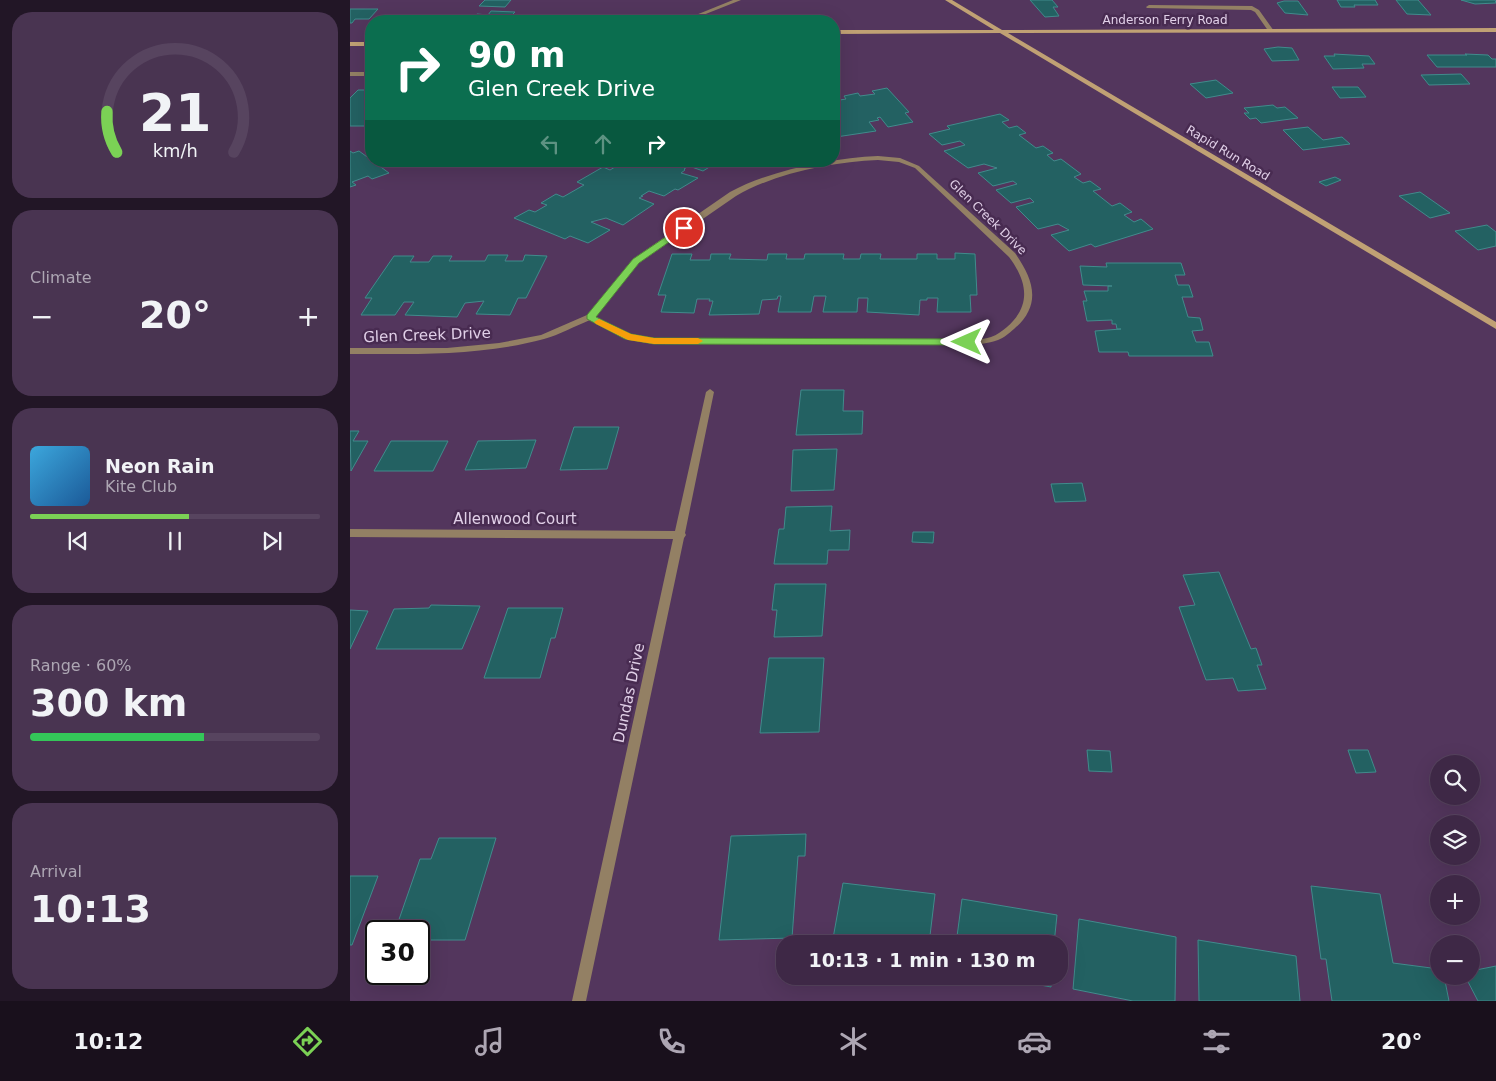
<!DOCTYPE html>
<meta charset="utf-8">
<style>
body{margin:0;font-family:"DejaVu Sans",sans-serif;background:#493451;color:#f1f3f6;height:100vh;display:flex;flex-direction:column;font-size:19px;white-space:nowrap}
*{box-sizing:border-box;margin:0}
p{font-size:16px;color:#ada6b3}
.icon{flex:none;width:28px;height:28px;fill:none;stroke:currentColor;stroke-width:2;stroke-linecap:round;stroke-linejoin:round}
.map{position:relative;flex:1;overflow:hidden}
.details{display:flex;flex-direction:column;gap:12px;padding:12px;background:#221626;width:350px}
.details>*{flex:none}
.top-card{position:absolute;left:15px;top:15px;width:475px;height:152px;border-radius:20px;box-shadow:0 5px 20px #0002,0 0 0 1px #57445f;background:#0b6e4f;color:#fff;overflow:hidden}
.controls{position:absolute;left:1080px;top:755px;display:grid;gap:10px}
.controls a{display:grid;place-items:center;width:50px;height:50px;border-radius:50%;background:#3e2846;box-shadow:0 5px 20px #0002,0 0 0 1px #57445f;font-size:25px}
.speed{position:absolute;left:15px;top:920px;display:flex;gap:10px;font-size:25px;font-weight:700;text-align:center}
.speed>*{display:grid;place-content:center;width:65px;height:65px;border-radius:50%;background:#3e2846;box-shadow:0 5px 20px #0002,0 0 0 1px #57445f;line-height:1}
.speed .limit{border:2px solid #111;border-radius:8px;background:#fff;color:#111}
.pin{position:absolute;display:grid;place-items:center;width:42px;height:42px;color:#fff;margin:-21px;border:2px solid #fff;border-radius:50%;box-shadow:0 1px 5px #0007}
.me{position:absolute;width:55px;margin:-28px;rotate:270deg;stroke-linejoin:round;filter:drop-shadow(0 0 4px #0008)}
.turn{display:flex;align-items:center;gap:18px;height:105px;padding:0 20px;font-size:22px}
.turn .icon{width:65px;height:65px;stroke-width:2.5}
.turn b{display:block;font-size:35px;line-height:42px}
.lanes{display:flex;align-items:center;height:48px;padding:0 20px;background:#0003;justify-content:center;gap:25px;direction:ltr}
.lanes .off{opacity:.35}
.big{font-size:38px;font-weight:700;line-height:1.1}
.details .tile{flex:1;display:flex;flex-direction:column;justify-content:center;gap:8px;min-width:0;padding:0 18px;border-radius:20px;background:#493451}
.details .dial{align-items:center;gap:0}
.dial svg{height:130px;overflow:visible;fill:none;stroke:#57445f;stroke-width:7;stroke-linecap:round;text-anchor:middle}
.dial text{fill:#f1f3f6;stroke:none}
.song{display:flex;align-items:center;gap:15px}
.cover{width:60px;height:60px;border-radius:8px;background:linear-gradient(135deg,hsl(200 70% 55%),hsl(210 70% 35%))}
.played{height:5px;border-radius:2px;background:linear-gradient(90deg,#7bd155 55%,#57445f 55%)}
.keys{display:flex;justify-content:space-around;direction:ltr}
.heat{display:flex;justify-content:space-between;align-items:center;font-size:28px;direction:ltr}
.charge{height:8px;border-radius:4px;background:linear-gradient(90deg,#34c759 60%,#57445f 0)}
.trip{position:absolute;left:426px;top:935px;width:292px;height:50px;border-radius:20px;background:#3e2846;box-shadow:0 5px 20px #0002,0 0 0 1px #57445f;font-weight:700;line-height:50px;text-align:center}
.tab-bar{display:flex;height:80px;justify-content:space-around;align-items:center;background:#19101c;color:#ada6b3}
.tab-bar .icon{width:35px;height:35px}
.tab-bar .selected{color:#7bd155}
.tab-bar b{font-size:22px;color:#f1f3f6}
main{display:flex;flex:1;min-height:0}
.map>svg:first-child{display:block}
.building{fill:#236162;stroke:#418b8c}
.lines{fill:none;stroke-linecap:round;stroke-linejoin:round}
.lane{fill:#938064;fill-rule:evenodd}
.street{fill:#938064;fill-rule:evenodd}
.secondary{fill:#c0a174;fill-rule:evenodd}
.route{fill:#7bd155;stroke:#508837}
.slow{fill:#f59e0b}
.labels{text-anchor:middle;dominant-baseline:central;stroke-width:5;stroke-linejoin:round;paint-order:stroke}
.far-street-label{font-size:12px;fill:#e1d0e8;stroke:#482b51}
.street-label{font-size:15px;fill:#e1d0e8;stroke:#482b51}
</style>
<main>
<section class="details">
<div class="tile dial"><svg viewBox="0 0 100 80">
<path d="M14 69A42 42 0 1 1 86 69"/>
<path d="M14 69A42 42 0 0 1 8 44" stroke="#7bd155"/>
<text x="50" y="56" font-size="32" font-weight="700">21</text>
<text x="50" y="72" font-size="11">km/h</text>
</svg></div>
<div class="tile"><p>Climate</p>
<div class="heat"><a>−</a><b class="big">20°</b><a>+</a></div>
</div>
<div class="tile">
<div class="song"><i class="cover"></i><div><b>Neon Rain</b><p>Kite Club</p></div></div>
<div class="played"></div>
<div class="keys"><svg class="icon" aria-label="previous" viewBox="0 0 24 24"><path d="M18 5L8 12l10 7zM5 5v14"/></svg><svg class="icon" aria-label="pause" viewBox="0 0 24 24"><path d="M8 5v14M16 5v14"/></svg><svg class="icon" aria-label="next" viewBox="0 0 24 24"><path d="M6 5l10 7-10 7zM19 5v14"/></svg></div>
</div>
<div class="tile"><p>Range · 60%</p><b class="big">300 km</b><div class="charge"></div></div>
<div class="tile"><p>Arrival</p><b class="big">10:13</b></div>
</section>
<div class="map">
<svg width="1146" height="1001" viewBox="0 0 1146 1001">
<rect width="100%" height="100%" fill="#53365d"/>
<g class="building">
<polygon points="135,0 161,0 155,7 129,6"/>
<polygon points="680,0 702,0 708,7 703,7 709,16 695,17"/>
<polygon points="987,0 1025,0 1028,5 1004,5 1005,7 991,7"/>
<polygon points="1046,0 1068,0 1081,15 1057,14"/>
<polygon points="1111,0 1145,0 1146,3 1125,4"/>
<polygon points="934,1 948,1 958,15 935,13 927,3"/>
<polygon points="0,9 28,9 19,19 5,19 2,23 0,23"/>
<polygon points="141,11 165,12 156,21 119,21 127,14 138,15"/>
<polygon points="928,47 942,48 949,60 922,61 914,49"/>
<polygon points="984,54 1019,56 1025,64 1012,64 1014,68 983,69 974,56 985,56"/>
<polygon points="1115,54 1138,55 1142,59 1146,59 1146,67 1087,67 1077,55 1117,55"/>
<polygon points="1111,74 1120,84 1079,85 1071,75"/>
<polygon points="866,80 883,93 856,98 840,84"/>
<polygon points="982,87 1008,87 1016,97 990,98"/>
<polygon points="537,88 559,112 555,113 563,122 538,127 530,117 527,118 529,120 519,122 526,131 486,137 484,135 484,101 496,99 494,96 508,93 510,96 525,94 522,91"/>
<polygon points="8,90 21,90 21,126 0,126 0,98"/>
<polygon points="923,105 927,108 935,107 948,118 911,123 906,118 900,119 894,113 899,113 894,108"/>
<polygon points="650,114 659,120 652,122 659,128 667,126 676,133 669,135 686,148 693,146 703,153 697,155 704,161 711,159 731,174 724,177 733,183 740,181 751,189 743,191 762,206 770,203 782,212 774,215 784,222 791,219 803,229 745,247 741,244 719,251 701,235 719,230 708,224 688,229 666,207 684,202 680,198 661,203 646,190 667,184 663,181 643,186 628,173 647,168 634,164 618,168 594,151 615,145 610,141 592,145 579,134 600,129 597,126"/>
<polygon points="958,127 973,140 992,137 1000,144 953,150 933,130"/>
<polygon points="0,151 3,153 9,151 39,173 22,179 18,176 2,182 6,185 0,187"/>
<polygon points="275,161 369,161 353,171 339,166 334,169 335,170 331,173 348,178 328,190 325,189 314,196 299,191 291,196 293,196 289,198 304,204 273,225 256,218 241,222 260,230 238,243 220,236 215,239 164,218 179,210 185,212 197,205 191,203 206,194 213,197 234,185 227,182 253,167 260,170"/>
<polygon points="985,177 991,180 976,186 969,182"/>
<polygon points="1070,192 1100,213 1080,218 1049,196"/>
<polygon points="1137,225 1146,232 1146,246 1128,250 1105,231"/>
<polygon points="605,253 625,254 627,295 620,295 621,312 587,312 588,298 577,298 577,300 570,300 569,315 517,312 518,298 508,298 507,312 473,312 476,296 464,296 461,312 428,312 431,296 428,296 427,299 412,300 409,314 359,315 363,301 359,301 360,299 347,299 344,313 311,312 316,295 308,295 322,254 342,254 340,260 360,260 361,254 381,254 379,259 417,260 418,254 437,254 436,259 454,259 455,254 494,254 493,259 510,259 511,254 531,254 530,259 567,259 567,254 587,254 587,259 605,259"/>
<polygon points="138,255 158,255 155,261 173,261 175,255 197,256 176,298 168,298 160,315 126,314 134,301 115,303 107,317 55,315 64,302 54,302 45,315 11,315 22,298 15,298 44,256 64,256 60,262 79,262 83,256 102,256 99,261 135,261"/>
<polygon points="756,263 831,263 835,275 825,275 828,285 839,285 843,297 832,297 838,317 850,318 853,330 842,331 846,342 859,342 863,356 779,356 778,352 749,352 745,331 771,329 767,329 766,324 762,324 762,320 737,321 733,301 737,301 734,291 758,291 758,286 762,286 733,285 730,266 757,267"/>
<polygon points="451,390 494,390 493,411 513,411 512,434 446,435"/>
<polygon points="224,427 269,427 257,469 210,470"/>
<polygon points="0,431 9,431 3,441 18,441 1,471"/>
<polygon points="186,440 176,468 115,470 128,441"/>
<polygon points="41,441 98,441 83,471 24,471"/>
<polygon points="487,449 484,490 441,491 443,450"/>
<polygon points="732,483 736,501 705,502 701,484"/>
<polygon points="482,506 480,531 500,530 499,550 478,550 477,564 424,564 429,529 434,529 436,507"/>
<polygon points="563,532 584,532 583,543 562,542"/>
<polygon points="869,572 901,649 906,648 912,665 907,665 916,689 888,691 883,678 856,680 829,607 845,605 833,575"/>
<polygon points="425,584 476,584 472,636 424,637 427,610 422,610"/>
<polygon points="81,605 130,606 112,649 26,649 44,609 79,608"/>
<polygon points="158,608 213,608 205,638 201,638 190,678 134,678"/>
<polygon points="0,610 18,611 0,649"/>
<polygon points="419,658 474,658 469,732 410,733"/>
<polygon points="737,750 760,751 762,772 739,771"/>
<polygon points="998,750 1018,750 1026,772 1006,773"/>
<polygon points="456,834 455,856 448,856 442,938 369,940 381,836"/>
<polygon points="89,838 146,838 115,940 69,940 69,931 45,931 70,859 81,859"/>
<polygon points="0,876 28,876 2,945 0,945"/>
<polygon points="493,883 585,894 579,944 482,944"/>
<polygon points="961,886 1030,894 1043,963 1089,969 1089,976 1094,976 1099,1001 982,1001 976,959 971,959"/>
<polygon points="612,899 707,915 704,944 606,944"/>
<polygon points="729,919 826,937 825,1001 783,1001 723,989"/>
<polygon points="848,940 946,956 950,1001 849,1001"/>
<polygon points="1146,966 1146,1001 1128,1001 1115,976 1121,976 1121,971"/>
<polygon points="642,976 702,976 701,987"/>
</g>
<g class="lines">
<g class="lane">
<polygon points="383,0 391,0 338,21 331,21"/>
<polygon points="799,5 902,6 909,10 924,31 919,32 905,12 901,10 797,8 796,7"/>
</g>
<g class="street">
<rect x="0" y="72" width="21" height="4"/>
<path d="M528,156L550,158L569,166L665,253C684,280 692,305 664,329C659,333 654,338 648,340C638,344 627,344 617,345L304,344L275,339L240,320C225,326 209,335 194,339C131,356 65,354 0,354V348H97L149,343L191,335L237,315L283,259L380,192C421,170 482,158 528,156ZM528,160L549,162L565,168L659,257C677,281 682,305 657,327C652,331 647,335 641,337C633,340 625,339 617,339L304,338L280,335L245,316L289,263L386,196C425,173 483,162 528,160Z"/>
<polygon points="360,389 364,392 335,533 336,535 334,538 236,1001 222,1001 323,539 0,537 0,529 325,531 356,392"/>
</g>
<g class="secondary">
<polygon points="595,0 602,0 652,30 1146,28 1146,32 658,33 1146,322 1146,329 650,33 484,34 484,30 644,30"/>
<rect x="0" y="42" width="21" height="4"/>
</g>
</g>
<polygon class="route" points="332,226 339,228 289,263 246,317 281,334 304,338 617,339 622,342 617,345 304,344 275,339 237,319 237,315 283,259"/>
<polygon class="slow" points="249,319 281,334 304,338 348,338 353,341 348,344 304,344 278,340 246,324 244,322"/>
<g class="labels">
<g class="far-street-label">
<text x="815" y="20">Anderson Ferry Road</text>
<text transform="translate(878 153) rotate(31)">Rapid Run Road</text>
<text transform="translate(638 217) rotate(44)">Glen Creek Drive</text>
</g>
<g class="street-label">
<text transform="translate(77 335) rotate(-2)">Glen Creek Drive</text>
<text x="165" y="519">Allenwood Court</text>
<text transform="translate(279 693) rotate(-78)">Dundas Drive</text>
</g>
</g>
</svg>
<div class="controls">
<a><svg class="icon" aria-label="search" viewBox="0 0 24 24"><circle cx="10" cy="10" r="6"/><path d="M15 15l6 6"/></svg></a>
<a><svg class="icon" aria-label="layers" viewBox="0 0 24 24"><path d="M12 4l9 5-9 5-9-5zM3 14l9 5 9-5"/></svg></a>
<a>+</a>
<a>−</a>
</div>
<div class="speed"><div class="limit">30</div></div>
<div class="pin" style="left:334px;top:228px;background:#d93025"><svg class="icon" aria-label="arrive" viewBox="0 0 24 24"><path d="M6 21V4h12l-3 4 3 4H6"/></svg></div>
<svg class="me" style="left:617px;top:342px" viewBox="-20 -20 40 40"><path d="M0-17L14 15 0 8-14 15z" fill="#7bd155" stroke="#fff" stroke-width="4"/></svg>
<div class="trip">10:13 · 1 min · 130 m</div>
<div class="top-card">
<div class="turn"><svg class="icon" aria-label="right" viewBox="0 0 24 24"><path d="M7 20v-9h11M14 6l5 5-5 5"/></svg><div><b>90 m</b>Glen Creek Drive</div></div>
<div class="lanes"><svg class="icon off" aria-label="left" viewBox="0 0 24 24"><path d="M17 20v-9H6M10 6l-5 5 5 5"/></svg><svg class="icon off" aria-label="ahead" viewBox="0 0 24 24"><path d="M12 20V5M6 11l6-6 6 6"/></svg><svg class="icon" aria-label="right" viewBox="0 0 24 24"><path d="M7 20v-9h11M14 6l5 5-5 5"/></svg></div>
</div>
</div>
</main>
<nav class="tab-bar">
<b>10:12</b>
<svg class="icon selected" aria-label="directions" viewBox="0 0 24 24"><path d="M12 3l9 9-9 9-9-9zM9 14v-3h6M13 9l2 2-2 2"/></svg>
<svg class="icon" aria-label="music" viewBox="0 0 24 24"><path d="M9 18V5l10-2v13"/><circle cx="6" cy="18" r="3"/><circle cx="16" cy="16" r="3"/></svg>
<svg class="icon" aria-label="phone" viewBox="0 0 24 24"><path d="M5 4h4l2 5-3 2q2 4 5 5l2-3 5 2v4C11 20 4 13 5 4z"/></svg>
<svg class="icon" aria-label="climate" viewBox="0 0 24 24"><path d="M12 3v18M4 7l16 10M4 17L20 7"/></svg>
<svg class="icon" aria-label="car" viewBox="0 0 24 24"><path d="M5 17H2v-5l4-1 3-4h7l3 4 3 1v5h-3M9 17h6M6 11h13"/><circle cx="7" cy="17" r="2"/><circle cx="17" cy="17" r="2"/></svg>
<svg class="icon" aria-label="filters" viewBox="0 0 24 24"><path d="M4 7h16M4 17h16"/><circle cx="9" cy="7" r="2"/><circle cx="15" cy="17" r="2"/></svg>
<b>20°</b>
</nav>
